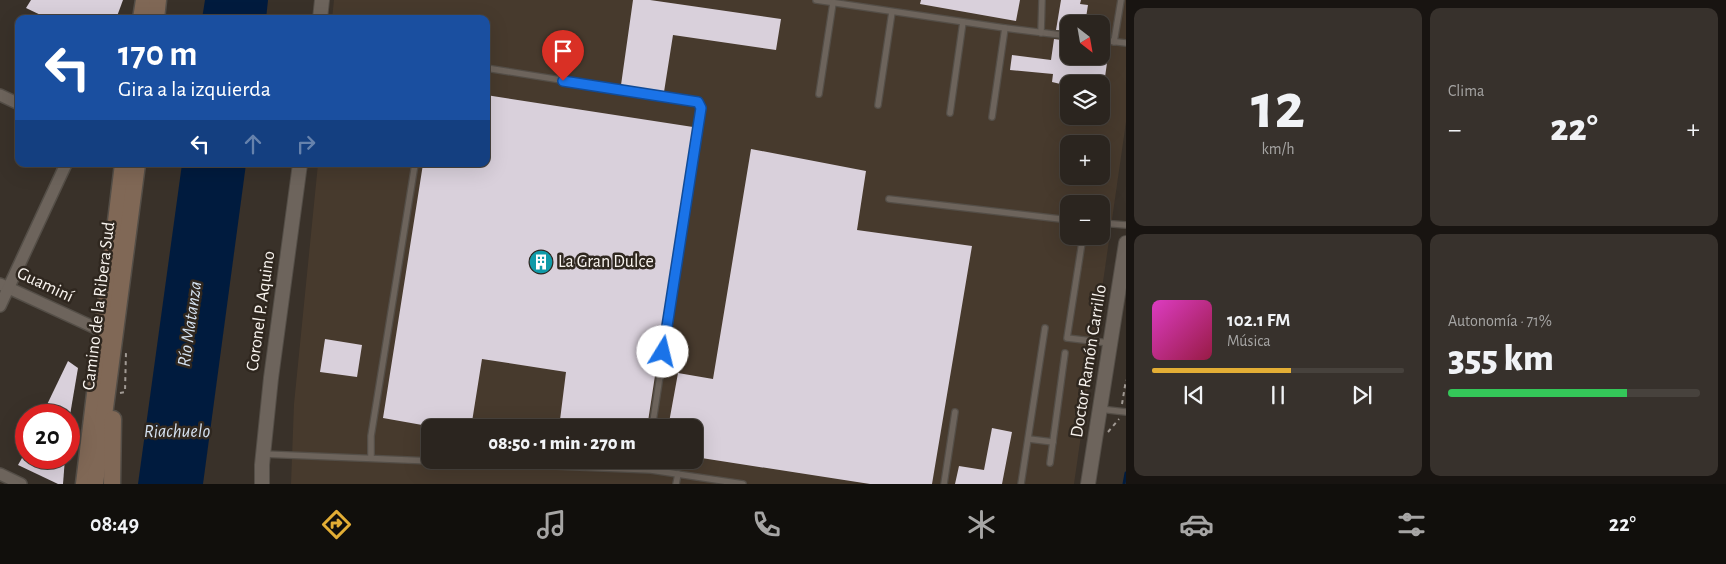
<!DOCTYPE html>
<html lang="es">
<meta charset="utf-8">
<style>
body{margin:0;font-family:"Alegreya Sans",sans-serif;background:#37312c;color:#f1f3f6;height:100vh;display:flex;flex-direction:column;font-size:19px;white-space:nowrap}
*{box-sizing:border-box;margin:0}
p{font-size:16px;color:#a6a5a4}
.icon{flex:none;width:28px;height:28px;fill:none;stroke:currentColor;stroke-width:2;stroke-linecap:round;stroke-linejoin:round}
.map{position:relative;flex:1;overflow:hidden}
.sheet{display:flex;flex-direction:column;gap:8px;padding:8px;background:#181411;width:600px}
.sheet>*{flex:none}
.guide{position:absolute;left:15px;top:15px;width:475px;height:152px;border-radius:10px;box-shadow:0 5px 20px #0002,0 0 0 1px #47423d;background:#1a4fa0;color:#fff;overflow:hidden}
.needle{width:32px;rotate:149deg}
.fabs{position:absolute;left:1060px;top:15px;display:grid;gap:10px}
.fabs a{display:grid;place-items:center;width:50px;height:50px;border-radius:10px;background:#2b251f;box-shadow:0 5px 20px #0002,0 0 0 1px #47423d;font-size:25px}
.speed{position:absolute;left:15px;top:404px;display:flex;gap:10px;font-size:25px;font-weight:700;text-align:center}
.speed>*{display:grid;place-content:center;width:65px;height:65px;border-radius:50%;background:#2b251f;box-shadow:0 5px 20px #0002,0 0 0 1px #47423d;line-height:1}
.speed .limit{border:8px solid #d22;background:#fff;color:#111}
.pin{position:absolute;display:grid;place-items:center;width:42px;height:42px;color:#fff;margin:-51px -21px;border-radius:50% 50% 50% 0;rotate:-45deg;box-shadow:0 0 5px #0007}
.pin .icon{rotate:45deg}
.me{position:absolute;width:55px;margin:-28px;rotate:9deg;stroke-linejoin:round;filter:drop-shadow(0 0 4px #0008)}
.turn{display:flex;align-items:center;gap:18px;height:105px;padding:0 20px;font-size:22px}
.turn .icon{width:65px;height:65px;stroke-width:2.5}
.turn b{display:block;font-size:35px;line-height:42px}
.lanes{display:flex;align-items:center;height:48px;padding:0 20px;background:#0003;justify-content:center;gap:25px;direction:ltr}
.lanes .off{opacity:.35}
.big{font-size:38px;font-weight:800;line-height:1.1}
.sheet .widget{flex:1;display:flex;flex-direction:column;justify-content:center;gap:8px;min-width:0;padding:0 18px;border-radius:10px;background:#37312c}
.sheet .dial{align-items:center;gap:0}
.dial b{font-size:65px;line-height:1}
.song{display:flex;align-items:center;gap:15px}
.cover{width:60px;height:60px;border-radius:8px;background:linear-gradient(135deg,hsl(310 70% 55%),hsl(340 70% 35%))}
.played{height:5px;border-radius:2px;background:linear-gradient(90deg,#e3ae35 55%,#47423d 55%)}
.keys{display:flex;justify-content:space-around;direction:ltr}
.heat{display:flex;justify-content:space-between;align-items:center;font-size:28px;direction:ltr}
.charge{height:8px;border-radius:4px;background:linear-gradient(90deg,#34c759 71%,#47423d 0)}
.sheet .tiles{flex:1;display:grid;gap:8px;grid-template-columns:repeat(2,1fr)}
.trip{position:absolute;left:421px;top:419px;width:282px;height:50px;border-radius:10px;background:#2b251f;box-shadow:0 5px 20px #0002,0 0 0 1px #47423d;font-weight:800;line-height:50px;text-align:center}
.tabs{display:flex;height:80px;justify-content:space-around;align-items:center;background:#110f0c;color:#a6a5a4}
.tabs .icon{width:35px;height:35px}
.tabs .active{color:#e3ae35}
.tabs b{font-size:22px;color:#f1f3f6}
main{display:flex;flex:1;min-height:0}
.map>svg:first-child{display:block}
.built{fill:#473a2d;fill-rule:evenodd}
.water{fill:#001b3e}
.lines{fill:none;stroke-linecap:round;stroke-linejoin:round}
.stream{stroke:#001b3e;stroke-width:3}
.building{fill:#d9d0db}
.service-casing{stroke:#544e47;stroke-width:8}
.minor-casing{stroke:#544e47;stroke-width:14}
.tertiary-casing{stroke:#544e47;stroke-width:16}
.secondary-casing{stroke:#544e47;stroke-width:19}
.path{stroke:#a19a94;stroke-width:2;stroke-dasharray:4 4;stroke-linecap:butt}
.service{stroke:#6d645c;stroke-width:5.5}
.minor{stroke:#6d645c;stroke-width:11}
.tertiary{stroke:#6d645c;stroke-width:14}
.secondary{stroke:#806856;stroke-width:16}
.route-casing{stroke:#114b97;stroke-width:12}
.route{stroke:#1a73e8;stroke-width:9}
.labels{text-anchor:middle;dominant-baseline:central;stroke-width:5;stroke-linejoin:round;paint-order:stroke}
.poi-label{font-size:18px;fill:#f9f4ef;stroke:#2f271f;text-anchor:start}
.street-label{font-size:18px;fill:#f9f4ef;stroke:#2f271f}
.water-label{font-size:19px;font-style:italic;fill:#d5e2f1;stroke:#2f271f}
</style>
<main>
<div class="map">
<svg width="1126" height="484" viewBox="0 0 1126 484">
<rect width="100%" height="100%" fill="#393129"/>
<path class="built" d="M334,0H1126V122L1074,484H291L294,404L318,164H486V19H332ZM1069,24H1101V56H1069ZM1069,84H1101V116H1069ZM1069,144H1101V176H1069ZM1069,204H1101V236H1069ZM430,428H695V460H430Z"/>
<g class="water">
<polygon points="205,0 268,0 266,19 202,19"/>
<polygon points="182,164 246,164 203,484 138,484"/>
</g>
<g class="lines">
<polyline class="stream" points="1124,484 1126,473"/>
</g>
<g class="building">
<polygon points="31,0 123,0 116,19 49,19 26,8"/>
<polygon points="633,0 650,0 781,19 776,50 673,35 664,92 621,85"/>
<polygon points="921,0 1020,0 1016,21 920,4"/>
<polygon points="1061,0 1081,0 1080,4 1088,5 1085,24 1069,24 1069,31 1056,30"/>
<polygon points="1054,39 1069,41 1069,56 1080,56 1080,59 1107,63 1104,84 1069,84 1069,86 1052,82 1053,74 1010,70 1012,55 1051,60"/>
<polygon points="486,95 693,127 647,428 559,428 566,372 482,359 471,428 439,428 383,418 423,164 486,164"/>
<polygon points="751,149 866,171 857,230 972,246 932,484 870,484 695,457 695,428 668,428 678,373 713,379"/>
<polygon points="325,339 362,345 357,377 320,372"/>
<polygon points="68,361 78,368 70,415 42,415"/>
<polygon points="992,428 1012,432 1002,484 955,484 959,466 984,470"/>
<polygon points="22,458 65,458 63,484 58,484 18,465"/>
</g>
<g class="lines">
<g class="service-casing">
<g id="service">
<polyline points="816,0 1005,28 1069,36"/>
<polyline points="1041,33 1042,0"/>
<polyline points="1101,40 1126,43"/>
<polyline points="1114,42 1121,0"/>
<polyline points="486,68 698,102 701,108 652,428"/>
<polyline points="819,94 833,3"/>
<polyline points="878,105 892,12"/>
<polyline points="950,113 963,22"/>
<polyline points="992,117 1005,28"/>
<polyline points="889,199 1069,220"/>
<polyline points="1101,223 1126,225"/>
<polyline points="1083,236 1067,338 1109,343"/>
<polyline points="1100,409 1126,412"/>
<polyline points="1029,439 1053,442"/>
<polyline points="263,454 651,470 743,484"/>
<polyline points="371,458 371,436 415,164"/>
<polyline points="1050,463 1065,353"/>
<polyline points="645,469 647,460"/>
<polyline points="676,484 678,474"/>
<polyline points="944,484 955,412"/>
<polyline points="1021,484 1045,328"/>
</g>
</g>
<g class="minor-casing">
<g id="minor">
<polyline points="0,95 19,104"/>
<polyline points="0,284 102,331"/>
<polyline points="0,306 66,164"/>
<polyline points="0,474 21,484"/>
</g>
</g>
<g class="tertiary-casing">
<g id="tertiary">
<polyline points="320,19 322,0"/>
<polyline points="262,484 262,465 271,378 300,164"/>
<polyline points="1088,484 1126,243"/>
</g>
</g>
<g class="secondary-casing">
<g id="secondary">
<polyline points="141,19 144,0"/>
<polyline points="156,19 158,0"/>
<polyline points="84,484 123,164"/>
<polyline points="95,484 137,164"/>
<polyline points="112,484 113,419"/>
</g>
</g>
<g class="path">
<polyline points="120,393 125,392 126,352"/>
<polyline points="1122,404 1126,380"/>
<polyline points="1108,432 1119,419"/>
</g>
<use href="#service" class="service"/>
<use href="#minor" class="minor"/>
<use href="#tertiary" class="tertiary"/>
<use href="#secondary" class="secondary"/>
</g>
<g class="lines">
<g class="route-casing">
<polyline id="route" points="563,81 698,102 701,108 663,352"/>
</g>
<use href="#route" class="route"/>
</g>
<defs>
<g id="building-disc" transform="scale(1.25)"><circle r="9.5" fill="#0f9aa8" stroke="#2f271f"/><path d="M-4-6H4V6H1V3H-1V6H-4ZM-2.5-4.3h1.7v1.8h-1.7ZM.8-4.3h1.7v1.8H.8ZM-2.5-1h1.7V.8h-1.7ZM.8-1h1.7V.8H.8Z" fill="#fff"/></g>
</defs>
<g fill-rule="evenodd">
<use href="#building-disc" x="541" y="262"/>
</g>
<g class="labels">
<g class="poi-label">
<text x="558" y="262">La Gran Dulce</text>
</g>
<g class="street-label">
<text transform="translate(45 285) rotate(25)">Guaminí</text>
<text transform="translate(99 306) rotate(-83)">Camino de la Ribera Sud</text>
<text transform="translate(261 311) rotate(-82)">Coronel P. Aquino</text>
<text transform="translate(1089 361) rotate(-81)">Doctor Ramón Carrillo</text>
</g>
<g class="water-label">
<text transform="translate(190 324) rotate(-82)">Río Matanza</text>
<text x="177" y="431">Riachuelo</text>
</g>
</g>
</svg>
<div class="fabs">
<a><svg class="needle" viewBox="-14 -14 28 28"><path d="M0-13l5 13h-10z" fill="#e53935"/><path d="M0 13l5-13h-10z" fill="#a6a5a4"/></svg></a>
<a><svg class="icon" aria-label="layers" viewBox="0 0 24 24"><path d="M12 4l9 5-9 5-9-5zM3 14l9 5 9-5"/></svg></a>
<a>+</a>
<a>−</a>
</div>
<div class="speed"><div class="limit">20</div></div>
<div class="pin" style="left:563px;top:81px;background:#d93025"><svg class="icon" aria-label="arrive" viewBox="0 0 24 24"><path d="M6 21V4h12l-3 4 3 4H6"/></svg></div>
<svg class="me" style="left:663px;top:352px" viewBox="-20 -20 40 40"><circle r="19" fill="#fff"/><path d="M0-13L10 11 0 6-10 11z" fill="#1a73e8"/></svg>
<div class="trip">08:50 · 1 min · 270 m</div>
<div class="guide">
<div class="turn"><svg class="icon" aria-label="left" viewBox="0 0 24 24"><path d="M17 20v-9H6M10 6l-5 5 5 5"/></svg><div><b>170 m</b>Gira a la izquierda</div></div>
<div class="lanes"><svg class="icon" aria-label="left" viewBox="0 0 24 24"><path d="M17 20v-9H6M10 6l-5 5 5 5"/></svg><svg class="icon off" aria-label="ahead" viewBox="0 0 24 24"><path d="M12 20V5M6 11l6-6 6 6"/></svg><svg class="icon off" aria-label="right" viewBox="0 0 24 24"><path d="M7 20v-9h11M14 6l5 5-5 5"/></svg></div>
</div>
</div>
<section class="sheet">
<div class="tiles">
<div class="widget dial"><b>12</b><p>km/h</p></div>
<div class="widget"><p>Clima</p>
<div class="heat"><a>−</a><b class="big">22°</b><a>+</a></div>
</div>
<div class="widget">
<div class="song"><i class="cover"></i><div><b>102.1 FM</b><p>Música</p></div></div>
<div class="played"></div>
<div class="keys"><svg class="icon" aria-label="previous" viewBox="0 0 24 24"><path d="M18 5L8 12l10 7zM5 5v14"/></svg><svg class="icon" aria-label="pause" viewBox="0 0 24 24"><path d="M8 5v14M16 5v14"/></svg><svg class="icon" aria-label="next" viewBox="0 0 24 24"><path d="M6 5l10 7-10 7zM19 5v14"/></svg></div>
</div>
<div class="widget"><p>Autonomía · 71%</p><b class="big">355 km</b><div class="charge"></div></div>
</div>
</section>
</main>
<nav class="tabs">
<b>08:49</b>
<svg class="icon active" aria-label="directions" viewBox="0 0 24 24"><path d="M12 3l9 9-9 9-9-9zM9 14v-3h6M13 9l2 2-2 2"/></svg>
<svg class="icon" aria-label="music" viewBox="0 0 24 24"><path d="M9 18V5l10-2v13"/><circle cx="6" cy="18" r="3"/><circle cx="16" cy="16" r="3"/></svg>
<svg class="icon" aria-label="phone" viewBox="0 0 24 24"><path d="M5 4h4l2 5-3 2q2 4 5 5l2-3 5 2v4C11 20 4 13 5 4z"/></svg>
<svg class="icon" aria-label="climate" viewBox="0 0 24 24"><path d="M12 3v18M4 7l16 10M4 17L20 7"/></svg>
<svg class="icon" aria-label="car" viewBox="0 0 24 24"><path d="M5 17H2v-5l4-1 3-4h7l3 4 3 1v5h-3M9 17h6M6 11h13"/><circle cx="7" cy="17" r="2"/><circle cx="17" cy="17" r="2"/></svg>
<svg class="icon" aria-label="filters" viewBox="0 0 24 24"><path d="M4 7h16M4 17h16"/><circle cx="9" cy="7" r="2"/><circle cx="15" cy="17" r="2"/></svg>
<b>22°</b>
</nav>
